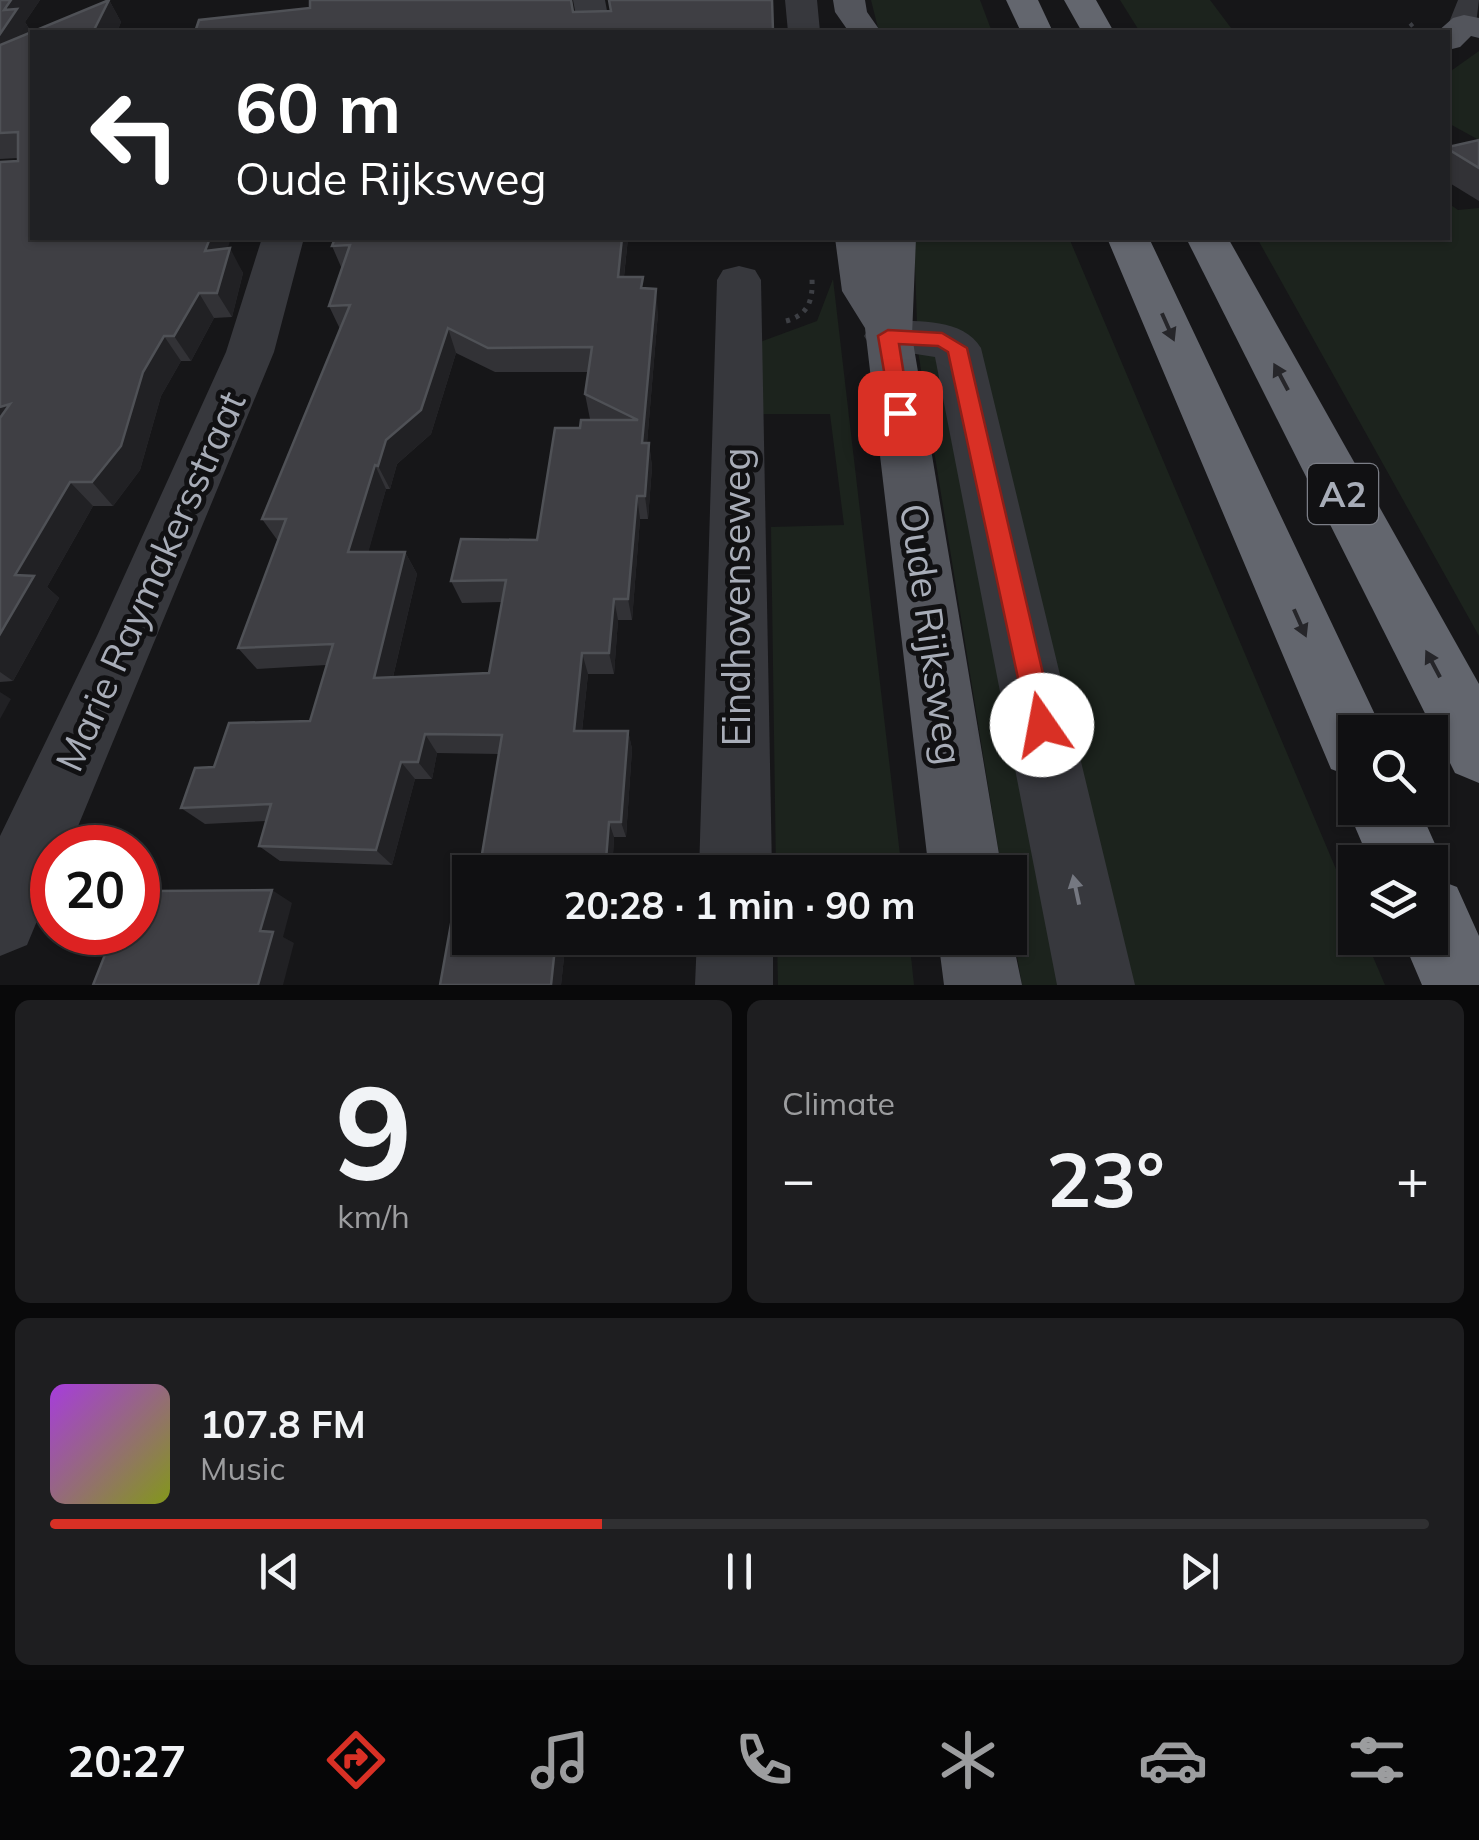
<!DOCTYPE html>
<meta charset="utf-8">
<style>
body{margin:0;font-family:Mulish,sans-serif;background:#1e1e20;color:#f1f3f6;height:100vh;display:flex;flex-direction:column;font-size:38px;white-space:nowrap}
*{box-sizing:border-box;margin:0}
p{font-size:32px;color:#9c9d9f}
.icon{flex:none;width:55px;height:55px;fill:none;stroke:currentColor;stroke-width:2;stroke-linecap:round;stroke-linejoin:round}
.map{position:relative;height:985px;overflow:hidden}
.details{display:flex;flex-direction:column;gap:15px;padding:15px;background:#09090a;flex:1}
.details>*{flex:none}
.banner{position:absolute;left:30px;top:30px;width:1420px;height:210px;border-radius:0px;box-shadow:0 2px 8px #0004,0 0 0 2px #303032;background:#202124;color:#fff;overflow:hidden}
.fabs{position:absolute;left:1338px;top:715px;display:grid;gap:20px}
.fabs a{display:grid;place-items:center;width:110px;height:110px;border-radius:0px;background:#101012;box-shadow:0 2px 8px #0004,0 0 0 2px #303032;font-size:50px}
.speed{position:absolute;left:30px;top:825px;display:flex;gap:20px;font-size:50px;font-weight:700;text-align:center}
.speed>*{display:grid;place-content:center;width:130px;height:130px;border-radius:50%;background:#101012;box-shadow:0 2px 8px #0004,0 0 0 2px #303032;line-height:1}
.speed .limit{border:15px solid #d22;background:#fff;color:#111}
.pin{position:absolute;display:grid;place-items:center;width:85px;height:85px;color:#fff;margin:-42px;border-radius:20px;box-shadow:0 5px 15px #0006}
.me{position:absolute;width:110px;margin:-55px;rotate:348deg;stroke-linejoin:round;filter:drop-shadow(0 0 8px #0008)}
.turn{display:flex;align-items:center;gap:35px;height:210px;padding:0 40px;font-size:45px}
.turn .icon{width:130px;height:130px;stroke-width:2.5}
.turn b{display:block;font-size:70px;line-height:85px}
.big{font-size:75px;font-weight:700;line-height:1.1}
.details .widget{flex:1;display:flex;flex-direction:column;justify-content:center;gap:15px;min-width:0;padding:0 35px;border-radius:15px;background:#1e1e20}
.details .dial{align-items:center;gap:0}
.dial b{font-size:130px;line-height:1}
.song{display:flex;align-items:center;gap:30px}
.cover{width:120px;height:120px;border-radius:15px;background:linear-gradient(135deg,hsl(280 70% 55%),hsl(70 70% 35%))}
.played{height:10px;border-radius:5px;background:linear-gradient(90deg,#d93025 40%,#303032 40%)}
.keys{display:flex;justify-content:space-around;direction:ltr}
.heat{display:flex;justify-content:space-between;align-items:center;font-size:55px;direction:ltr}
.details .tiles{flex:1;display:grid;gap:15px;grid-template-columns:1fr 1fr}
.widget:last-child{grid-column:span 2}
.trip{position:absolute;left:452px;top:855px;width:575px;height:100px;border-radius:0px;background:#101012;box-shadow:0 2px 8px #0004,0 0 0 2px #303032;font-weight:700;line-height:100px;text-align:center}
.menu{display:flex;height:160px;justify-content:space-around;align-items:center;background:#060607;color:#9c9d9f}
.menu .icon{width:70px;height:70px}
.menu .on{color:#d93025}
.menu b{font-size:45px;color:#f1f3f6}
.map>svg:first-child{display:block}
.green{fill:#1c231d}
.lines{fill:none;stroke-linecap:round;stroke-linejoin:round}
.path-far1{stroke:#3d3f44;stroke-width:4;stroke-dasharray:4 5;stroke-linecap:butt}
.path{stroke:#3d3f44;stroke-width:5;stroke-dasharray:4 6;stroke-linecap:butt}
.minor{fill:#37383d;fill-rule:evenodd}
.major{fill:#53555c;fill-rule:evenodd}
.highway{fill:#63666e;fill-rule:evenodd}
.wall{fill:#323236;fill-rule:evenodd}
.shaded-wall{fill:#212124}
.building{fill:#3f3f44;stroke:#4f5156;stroke-width:2.5;fill-rule:evenodd}
.oneway{fill:#26262a}
.oneway2{fill:#757881}
.route{fill:#d93025;stroke:#8d1f18;stroke-width:2.5}
.labels{text-anchor:middle;dominant-baseline:central;stroke-width:10;stroke-linejoin:round;paint-order:stroke}
.shield{fill:#111113;stroke:#7b7e86;stroke-width:2.5}
.shield-label{font-size:35px;font-weight:bold;fill:#a8adb8}
.street-label{font-size:38px;fill:#a8adb8;stroke:#111113}
</style>
<div class="map">
<svg width="1479" height="985" viewBox="0 0 1479 985">
<rect width="100%" height="100%" fill="#161618"/>
<g class="green">
<polygon points="871,0 980,0 992,32 879,32"/>
<polygon points="1120,0 1210,0 1234,32 1140,32"/>
<polygon points="1479,51 1479,140 1448,123 1448,73"/>
<polygon points="1448,203 1458,210 1479,208 1479,636 1257,238 1448,238"/>
<polygon points="914,238 1069,238 1355,914 1355,938 1365,938 1385,985 1022,985 1010,915 1010,872 1002,872 918,351"/>
<polygon points="833,279 902,872 776,872 771,527 844,525 830,414 763,414 760,342 817,321"/>
<polygon points="777,938 909,938 914,985 778,985"/>
</g>
<g class="lines">
<polyline class="path-far1" points="1403,32 1416,21"/>
<path class="path" d="M786,321C808,315 813,301 812,279"/>
<g class="minor">
<polygon points="573,0 605,0 611,32 579,32"/>
<polygon points="785,0 817,0 820,32 788,32"/>
<polygon points="1458,0 1479,0 1475,32 1453,32 1448,25"/>
<polygon points="262,238 304,238 274,352 69,848 52,848 52,885 27,945 0,956 0,836 97,636 226,352"/>
<polygon points="739,266 755,270 761,280 772,872 699,872 717,280 723,270"/>
<path d="M888,320C919,322 963,318 981,348L1135,985H1057L935,357L871,347L864,336L871,325Z"/>
<polygon points="697,938 773,938 773,985 695,985"/>
</g>
<g class="major">
<polygon points="833,0 865,0 867,12 881,32 849,32 835,12"/>
<polygon points="1464,15 1479,18 1479,38 1471,36 1460,47 1448,50 1448,32 1437,32 1453,18"/>
<polygon points="835,238 916,238 912,336 1002,872 929,872 865,328 842,291"/>
<polygon points="1010,928 1022,985 944,985 938,938 1010,938"/>
</g>
<g class="highway">
<polygon points="1006,0 1038,0 1053,32 1021,32"/>
<polygon points="1064,0 1096,0 1114,32 1082,32"/>
<polygon points="1107,238 1149,238 1379,723 1383,732 1355,732 1355,778 1331,769"/>
<polygon points="1186,238 1228,238 1479,684 1479,783 1455,773"/>
<polygon points="1355,788 1355,808 1419,808 1443,862 1436,879 1457,887 1479,936 1479,985 1422,985 1402,938 1430,938 1430,862 1370,862 1347,808"/>
</g>
</g>
<g class="wall">
<polygon points="0,0 40,0 25,22 31,32 109,0 121,22 117,32 32,32 228,249 243,273 232,317 214,318 191,361 181,361 161,396 140,470 113,506 93,506 47,587 59,598 13,681 0,682 0,162 18,161 18,158 0,159"/>
<polygon points="1479,140 1479,201 1448,182 1448,147"/>
<path d="M628,238L624,277L644,289L658,313L647,443H649L652,467L648,519H640L632,620H618L614,674H588L582,731H628L632,749L626,837H614L612,872H479L499,754L437,753L432,779H415L392,865L280,861L259,846L266,821L205,824L181,808L214,767L310,721L326,665L257,669L238,648L278,541L262,519L340,329L329,306L342,269L332,246ZM456,353L495,372H588L585,394L590,419L593,420L580,428L537,540L451,581L462,603L502,602L489,673L393,677L417,574L405,552H368L386,489H390L397,464L431,434Z"/>
<polygon points="470,938 607,938 607,947 565,948 561,985 440,985"/>
</g>
<g class="shaded-wall">
<polygon points="11,0 40,0 25,22 31,32 0,66 0,34 4,10"/>
<polygon points="109,0 121,22 117,32 93,32"/>
<polygon points="210,238 231,238 219,276 205,251"/>
<polygon points="622,238 628,238 621,302 618,277"/>
<polygon points="230,248 243,273 232,317 217,293"/>
<polygon points="656,289 658,313 645,467 642,443"/>
<polygon points="199,293 214,318 191,361 174,336"/>
<polygon points="448,328 456,353 431,434 397,464 390,489 378,466 386,440"/>
<polygon points="164,336 181,361 161,396 140,470 113,506 92,482 143,372"/>
<polygon points="10,404 0,438 0,407"/>
<polygon points="649,443 652,467 648,519 645,496"/>
<polygon points="375,465 386,489 362,575 348,552"/>
<polygon points="70,482 93,506 47,587 59,598 13,681 0,672 0,634 15,575"/>
<polygon points="637,496 640,519 632,620 628,599"/>
<polygon points="405,552 417,574 388,698 374,678"/>
<polygon points="614,599 618,620 614,674 609,653"/>
<polygon points="582,653 588,674 580,749 574,731"/>
<polygon points="0,686 0,692 11,699 0,719"/>
<polygon points="628,731 632,749 626,837 621,822"/>
<polygon points="425,734 437,753 432,779 418,762"/>
<polygon points="401,762 415,779 392,865 376,850"/>
<polygon points="609,822 614,837 612,872 605,872"/>
<polygon points="272,890 292,903 283,937 294,943 283,985 258,985 260,931"/>
<polygon points="556,938 565,948 561,985 551,985"/>
</g>
<g class="building">
<polygon points="0,0 11,0 4,10 17,9 0,34"/>
<polygon points="109,0 93,32 32,32 32,238 210,238 205,251 230,248 217,293 199,293 174,336 164,336 143,372 121,446 92,482 70,482 15,575 34,576 0,634 0,418 10,404 0,407 0,162 18,161 18,132 0,133 0,45"/>
<polygon points="310,0 571,0 573,12 611,11 609,0 772,0 773,31 770,32 195,32 199,20 310,8"/>
<polygon points="1479,140 1479,168 1448,149 1448,147"/>
<path d="M335,238H622L618,277H643L641,288L656,289L642,443H649L645,496H637L628,599H614L609,653H582L574,731H628L621,822H609L605,872H479L502,735L425,734L418,762H401L376,850L259,846L271,804L181,808L195,768L214,767L229,723L310,721L333,644L238,648L286,519H262L350,305L329,306L350,245L332,246ZM448,328L488,348L592,347L585,394L638,420H581L580,428H555L537,540L461,539L451,581L506,580L489,673L374,678L405,552H348L375,465L378,466L386,440L421,410Z"/>
<polygon points="458,885 470,885 470,938 556,938 551,985 440,985"/>
<polygon points="272,890 260,931 273,932 258,985 93,985 114,932 138,932 152,891"/>
</g>
<defs><path id="oneway-solid" d="M-6-.8H1V-3.2L6.5 0L1 3.2V.8H-6Z" transform="scale(2.5)"/></defs>
<g class="oneway">
<use href="#oneway-solid" transform="translate(1168 327) rotate(66)"/>
<use href="#oneway-solid" transform="translate(1281 377) rotate(-118)"/>
<use href="#oneway-solid" transform="translate(1300 623) rotate(66)"/>
<use href="#oneway-solid" transform="translate(1433 664) rotate(-118)"/>
</g>
<use class="oneway2" href="#oneway-solid" transform="translate(1076 890) rotate(-102)"/>
<polygon class="route" points="888,330 942,333 967,348 1055,725 1051,734 1042,738 1032,734 1028,725 948,352 938,346 899,344 910,413 907,418 892,418 878,336"/>
<g class="labels">
<rect class="shield" x="1308" y="464" width="70" height="60" rx="8"/>
<g class="shield-label">
<text x="1343" y="494">A2</text>
</g>
<g class="street-label">
<text transform="translate(150 581) rotate(-66)">Marie Raymakersstraat</text>
<text transform="translate(736 597) rotate(-90)">Eindhovenseweg</text>
<text transform="translate(932 634) rotate(82)">Oude Rijksweg</text>
</g>
</g>
</svg>
<div class="fabs">
<a><svg class="icon" aria-label="search" viewBox="0 0 24 24"><circle cx="10" cy="10" r="6"/><path d="M15 15l6 6"/></svg></a>
<a><svg class="icon" aria-label="layers" viewBox="0 0 24 24"><path d="M12 4l9 5-9 5-9-5zM3 14l9 5 9-5"/></svg></a>
</div>
<div class="speed"><div class="limit">20</div></div>
<div class="pin" style="left:900px;top:413px;background:#d93025"><svg class="icon" aria-label="arrive" viewBox="0 0 24 24"><path d="M6 21V4h12l-3 4 3 4H6"/></svg></div>
<svg class="me" style="left:1042px;top:725px" viewBox="-20 -20 40 40"><circle r="19" fill="#fff"/><path d="M0-13L10 11 0 6-10 11z" fill="#d93025"/></svg>
<div class="trip">20:28 · 1 min · 90 m</div>
<div class="banner">
<div class="turn"><svg class="icon" aria-label="left" viewBox="0 0 24 24"><path d="M17 20v-9H6M10 6l-5 5 5 5"/></svg><div><b>60 m</b>Oude Rijksweg</div></div>
</div>
</div>
<section class="details">
<div class="tiles">
<div class="widget dial"><b>9</b><p>km/h</p></div>
<div class="widget"><p>Climate</p>
<div class="heat"><a>−</a><b class="big">23°</b><a>+</a></div>
</div>
<div class="widget">
<div class="song"><i class="cover"></i><div><b>107.8 FM</b><p>Music</p></div></div>
<div class="played"></div>
<div class="keys"><svg class="icon" aria-label="previous" viewBox="0 0 24 24"><path d="M18 5L8 12l10 7zM5 5v14"/></svg><svg class="icon" aria-label="pause" viewBox="0 0 24 24"><path d="M8 5v14M16 5v14"/></svg><svg class="icon" aria-label="next" viewBox="0 0 24 24"><path d="M6 5l10 7-10 7zM19 5v14"/></svg></div>
</div>
</div>
</section>
<nav class="menu">
<b>20:27</b>
<svg class="icon on" aria-label="directions" viewBox="0 0 24 24"><path d="M12 3l9 9-9 9-9-9zM9 14v-3h6M13 9l2 2-2 2"/></svg>
<svg class="icon" aria-label="music" viewBox="0 0 24 24"><path d="M9 18V5l10-2v13"/><circle cx="6" cy="18" r="3"/><circle cx="16" cy="16" r="3"/></svg>
<svg class="icon" aria-label="phone" viewBox="0 0 24 24"><path d="M5 4h4l2 5-3 2q2 4 5 5l2-3 5 2v4C11 20 4 13 5 4z"/></svg>
<svg class="icon" aria-label="climate" viewBox="0 0 24 24"><path d="M12 3v18M4 7l16 10M4 17L20 7"/></svg>
<svg class="icon" aria-label="car" viewBox="0 0 24 24"><path d="M5 17H2v-5l4-1 3-4h7l3 4 3 1v5h-3M9 17h6M6 11h13"/><circle cx="7" cy="17" r="2"/><circle cx="17" cy="17" r="2"/></svg>
<svg class="icon" aria-label="filters" viewBox="0 0 24 24"><path d="M4 7h16M4 17h16"/><circle cx="9" cy="7" r="2"/><circle cx="15" cy="17" r="2"/></svg>
</nav>
